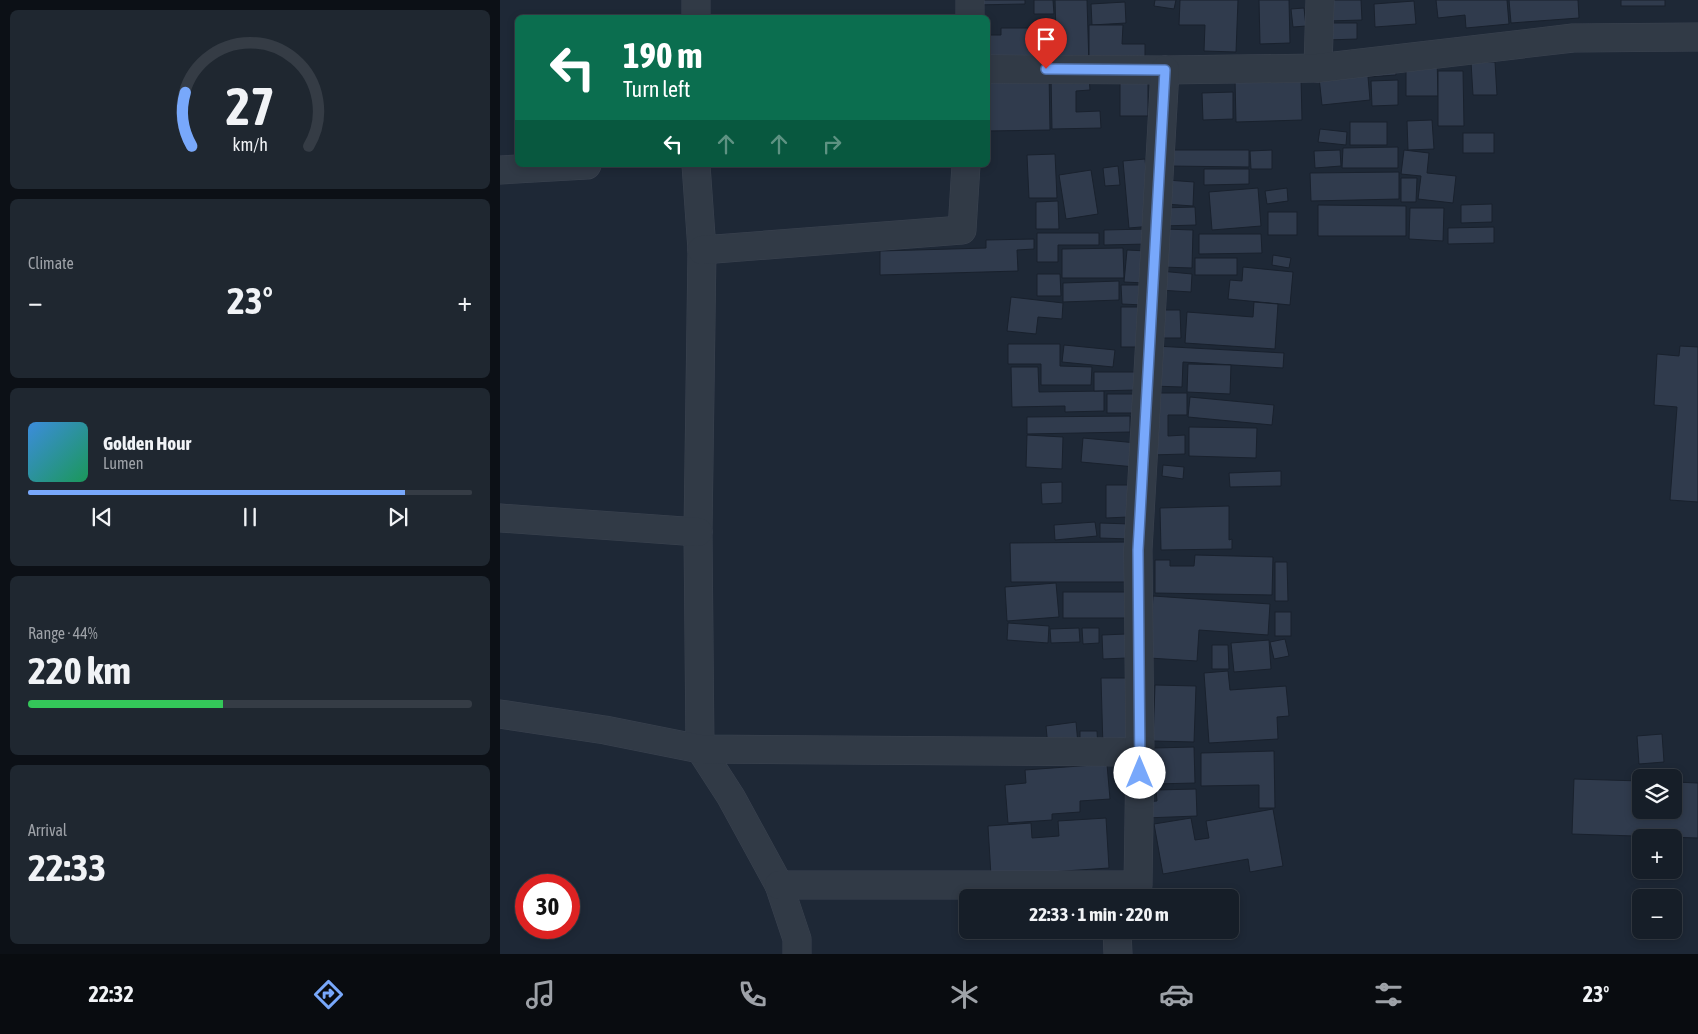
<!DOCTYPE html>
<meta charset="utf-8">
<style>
body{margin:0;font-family:"Asap Condensed",sans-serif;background:#1f2730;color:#f1f3f6;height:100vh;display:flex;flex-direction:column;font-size:19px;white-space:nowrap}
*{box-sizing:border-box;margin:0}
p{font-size:16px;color:#9ea2a8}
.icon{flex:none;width:28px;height:28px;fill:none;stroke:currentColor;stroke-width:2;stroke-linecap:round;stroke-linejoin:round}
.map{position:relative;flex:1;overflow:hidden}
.side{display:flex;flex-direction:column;gap:10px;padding:10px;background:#0c1016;width:500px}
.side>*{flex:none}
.hud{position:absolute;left:15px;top:15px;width:475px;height:152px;border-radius:8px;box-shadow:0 2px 8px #0003,0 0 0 1px #353c45;background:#0b6e4f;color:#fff;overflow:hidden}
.buttons{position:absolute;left:1132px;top:769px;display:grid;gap:10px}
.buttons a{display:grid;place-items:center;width:50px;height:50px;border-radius:8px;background:#161e28;box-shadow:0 2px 8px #0003,0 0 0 1px #353c45;font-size:25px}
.speed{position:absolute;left:15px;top:874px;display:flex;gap:10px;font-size:25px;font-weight:700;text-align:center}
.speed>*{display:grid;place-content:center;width:65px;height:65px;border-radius:50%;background:#161e28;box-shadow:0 2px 8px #0003,0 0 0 1px #353c45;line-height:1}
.speed .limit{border:8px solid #d22;background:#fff;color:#111}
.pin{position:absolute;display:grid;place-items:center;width:42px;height:42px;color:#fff;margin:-51px -21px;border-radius:50% 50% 50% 0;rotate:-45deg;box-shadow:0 0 5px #0007}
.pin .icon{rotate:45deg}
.me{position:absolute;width:55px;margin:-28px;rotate:0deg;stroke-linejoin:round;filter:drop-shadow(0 0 4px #0008)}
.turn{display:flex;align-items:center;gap:18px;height:105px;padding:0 25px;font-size:22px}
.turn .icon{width:65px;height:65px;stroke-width:2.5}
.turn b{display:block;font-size:35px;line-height:42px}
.lanes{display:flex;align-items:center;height:48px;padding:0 25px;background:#0003;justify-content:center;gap:25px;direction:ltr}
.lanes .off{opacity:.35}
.big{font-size:38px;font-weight:700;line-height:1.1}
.side .tile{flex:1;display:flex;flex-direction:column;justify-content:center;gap:8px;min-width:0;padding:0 18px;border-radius:8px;background:#1f2730}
.side .dial{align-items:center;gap:0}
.dial svg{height:130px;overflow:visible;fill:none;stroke:#353c45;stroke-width:7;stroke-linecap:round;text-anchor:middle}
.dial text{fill:#f1f3f6;stroke:none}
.song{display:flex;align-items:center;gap:15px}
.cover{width:60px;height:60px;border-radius:8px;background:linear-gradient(135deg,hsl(210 70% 55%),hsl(150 70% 35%))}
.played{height:5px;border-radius:2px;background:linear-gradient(90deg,#78a8fb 85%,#353c45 85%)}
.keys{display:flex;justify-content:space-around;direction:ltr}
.heat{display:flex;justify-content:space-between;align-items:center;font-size:28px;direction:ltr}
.charge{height:8px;border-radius:4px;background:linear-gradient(90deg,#34c759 44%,#353c45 0)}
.trip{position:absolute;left:459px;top:889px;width:280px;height:50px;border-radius:8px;background:#161e28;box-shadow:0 2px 8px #0003,0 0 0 1px #353c45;font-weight:700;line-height:50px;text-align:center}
.tab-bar{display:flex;height:80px;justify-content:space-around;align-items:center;background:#090c10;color:#9ea2a8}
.tab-bar .icon{width:35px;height:35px}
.tab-bar .current{color:#78a8fb}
.tab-bar b{font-size:22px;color:#f1f3f6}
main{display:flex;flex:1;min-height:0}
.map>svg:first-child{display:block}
.building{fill:#303b4d;stroke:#19212d}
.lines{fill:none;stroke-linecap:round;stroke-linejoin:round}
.minor-casing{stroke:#3b4350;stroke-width:29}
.minor{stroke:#313a46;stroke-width:28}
.route-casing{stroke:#4e6da3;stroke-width:12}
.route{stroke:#78a8fb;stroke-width:9}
</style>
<main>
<section class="side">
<div class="tile dial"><svg viewBox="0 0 100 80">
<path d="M14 69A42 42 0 1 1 86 69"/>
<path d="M14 69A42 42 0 0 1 10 36" stroke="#78a8fb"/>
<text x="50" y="56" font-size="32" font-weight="700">27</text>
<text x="50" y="72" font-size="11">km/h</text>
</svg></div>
<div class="tile"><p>Climate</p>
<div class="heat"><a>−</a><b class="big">23°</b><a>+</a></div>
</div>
<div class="tile">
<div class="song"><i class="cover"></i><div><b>Golden Hour</b><p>Lumen</p></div></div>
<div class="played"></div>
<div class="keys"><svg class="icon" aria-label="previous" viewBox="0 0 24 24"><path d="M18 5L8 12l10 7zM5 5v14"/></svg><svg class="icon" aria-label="pause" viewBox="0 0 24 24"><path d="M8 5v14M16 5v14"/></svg><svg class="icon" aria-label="next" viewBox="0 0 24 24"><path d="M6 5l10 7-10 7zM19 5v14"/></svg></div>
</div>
<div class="tile"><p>Range · 44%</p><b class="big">220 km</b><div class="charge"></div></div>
<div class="tile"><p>Arrival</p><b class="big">22:33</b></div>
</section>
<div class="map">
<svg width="1198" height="954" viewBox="0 0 1198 954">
<rect width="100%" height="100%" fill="#1e2836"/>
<g class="building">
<polygon points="473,0 525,0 525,4 473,5"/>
<polygon points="534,0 553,0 554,14 534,14"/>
<polygon points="555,0 587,0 589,65 557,66"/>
<polygon points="655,0 676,0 674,9 654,6"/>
<polygon points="680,0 738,0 736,52 704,51 705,25 679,25"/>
<polygon points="759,0 789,0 790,43 760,44"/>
<polygon points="826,0 861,0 862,20 827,21"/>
<polygon points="936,0 1007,0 1009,24 966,28 965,15 938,18"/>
<polygon points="1009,0 1078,0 1079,18 1011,23"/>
<rect x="1121" y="0" width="44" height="6"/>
<polygon points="914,1 916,24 875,27 874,4"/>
<polygon points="625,2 626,23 592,25 591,4"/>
<polygon points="804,8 806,26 793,27 791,9"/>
<polygon points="826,23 857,23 857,39 826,40"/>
<polygon points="589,25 623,25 622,44 645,44 645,61 589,61"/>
<polygon points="501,28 535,28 536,39 553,39 553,62 488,63 488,35 501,35"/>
<polygon points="937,58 938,96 906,96 906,59"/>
<polygon points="895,61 896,75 868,77 870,100 822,105 818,68"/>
<polygon points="971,62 995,62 997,95 973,95"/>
<polygon points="938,71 963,71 964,126 938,126"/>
<polygon points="549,72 550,130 488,131 488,73"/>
<polygon points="589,76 590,90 576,91 576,112 600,111 601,128 552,129 551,77"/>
<rect x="620" y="76" width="28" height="40"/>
<polygon points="801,78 802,120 736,122 735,80"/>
<polygon points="898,80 898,105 872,106 871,81"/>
<polygon points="733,92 733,119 703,120 702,93"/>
<polygon points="932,120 934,149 908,150 907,121"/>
<rect x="850" y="122" width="37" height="23"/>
<polygon points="820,129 847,132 846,145 818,142"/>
<rect x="963" y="133" width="31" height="20"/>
<polygon points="898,147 898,168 842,168 843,148"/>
<polygon points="669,150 749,150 749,167 669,166"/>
<polygon points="772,150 772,169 751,169 750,151"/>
<polygon points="840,150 841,166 815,168 814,151"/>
<polygon points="904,150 929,153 927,173 956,176 953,203 918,199 921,176 901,174"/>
<polygon points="555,154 557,198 529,198 527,155"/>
<polygon points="645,159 652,226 629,228 623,161"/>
<polygon points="618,166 620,185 605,186 603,168"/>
<polygon points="704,169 749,169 749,184 704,185"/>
<polygon points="591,170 598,214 566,219 559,175"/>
<polygon points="899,172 899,199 811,201 810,173"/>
<polygon points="901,178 917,178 916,202 901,202"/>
<polygon points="667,180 694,182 693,206 665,204"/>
<polygon points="758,188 761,226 712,230 709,192"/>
<polygon points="787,188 788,201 767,204 765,191"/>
<polygon points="558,201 559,229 536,229 536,202"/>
<polygon points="992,204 992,222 961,223 961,205"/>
<polygon points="818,205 906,206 906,236 818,236"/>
<polygon points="695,207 696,225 662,226 661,208"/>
<polygon points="910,208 944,208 943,241 909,239"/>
<rect x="768" y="212" width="29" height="23"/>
<polygon points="994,227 994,243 948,244 948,228"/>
<polygon points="647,229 647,244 604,245 604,230"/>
<polygon points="664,229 693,230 692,268 662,267"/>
<polygon points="537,233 599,233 599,245 558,245 558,262 537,262"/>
<polygon points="699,234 761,234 762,253 699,254"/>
<polygon points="534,239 534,249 517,250 518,271 380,275 380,251 486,248 486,240"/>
<polygon points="623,248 624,278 562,278 562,249"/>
<polygon points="627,250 647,251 645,283 624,282"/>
<polygon points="773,255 791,258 789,268 772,265"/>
<rect x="695" y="258" width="42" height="17"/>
<polygon points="743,267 793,272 790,305 728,299 730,280 742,281"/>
<polygon points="660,271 692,274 691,292 659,290"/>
<polygon points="537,274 560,274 561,296 537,296"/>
<polygon points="619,281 619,300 563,302 563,283"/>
<polygon points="621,285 643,285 643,305 622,304"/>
<polygon points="511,297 563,303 562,319 538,317 536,334 507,331"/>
<polygon points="754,302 778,304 775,349 685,343 687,312 753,317"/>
<rect x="621" y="307" width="22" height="40"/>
<polygon points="658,310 680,310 681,338 659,338"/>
<polygon points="508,344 560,344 560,366 592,367 591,385 541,385 541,364 508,364"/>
<polygon points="564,345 615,350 613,367 562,362"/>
<polygon points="655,346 784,353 783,368 683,362 682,387 652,386"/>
<polygon points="1180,346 1198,347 1198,502 1170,500 1177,407 1154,405 1157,354 1179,356"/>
<polygon points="688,364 731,365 730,394 687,392"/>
<polygon points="511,367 538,367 539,392 604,391 604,411 565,412 565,406 512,407"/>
<polygon points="594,372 636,372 636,390 594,391"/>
<polygon points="650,393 687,393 687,415 668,415 668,436 685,435 685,454 651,455"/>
<rect x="607" y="394" width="28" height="19"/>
<polygon points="690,397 774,405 772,425 688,417"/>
<polygon points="630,416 630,432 527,434 527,417"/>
<polygon points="689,427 757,428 756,458 689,456"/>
<polygon points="527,435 563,437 562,469 526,467"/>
<polygon points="583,438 637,443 635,467 581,462"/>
<polygon points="663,465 684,467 683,479 662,476"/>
<polygon points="781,471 781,486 730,487 729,473"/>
<polygon points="562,482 562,503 542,504 541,483"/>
<polygon points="606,485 628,485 628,517 606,518"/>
<polygon points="729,506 729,540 732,539 732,549 661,550 660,508"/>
<polygon points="595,522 597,536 555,540 554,525"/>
<polygon points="600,523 630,524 630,539 600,538"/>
<polygon points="630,542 631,582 511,582 510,543"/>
<polygon points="695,555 773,557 772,595 655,593 655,560 670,560 670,566 694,566"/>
<polygon points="775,562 787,562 788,601 775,601"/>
<polygon points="556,583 559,617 507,621 505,587"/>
<rect x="563" y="592" width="67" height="26"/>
<polygon points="653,596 770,604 768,635 699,630 697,661 649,658"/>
<rect x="775" y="612" width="16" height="24"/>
<polygon points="508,623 549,626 548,643 507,640"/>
<polygon points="579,628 580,642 551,643 550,629"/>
<polygon points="582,628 599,628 599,643 583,644"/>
<polygon points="626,634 627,658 603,659 602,635"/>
<polygon points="785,639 789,656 774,659 770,642"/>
<polygon points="769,640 771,669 734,672 731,643"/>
<polygon points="712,645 728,645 729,669 712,669"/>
<polygon points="728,671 730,690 786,686 789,716 777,717 778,739 709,743 704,673"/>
<polygon points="601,678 632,678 633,747 603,748"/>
<polygon points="655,685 696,686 694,742 653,741"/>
<polygon points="576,722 578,744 548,747 546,726"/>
<polygon points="580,731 597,731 598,749 580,749"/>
<polygon points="1162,734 1164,762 1139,764 1137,736"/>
<polygon points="694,747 695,783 654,784 654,748"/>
<polygon points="774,751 775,808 759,808 759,785 701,786 701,753"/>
<polygon points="607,764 610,799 580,801 580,812 552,814 552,820 508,823 505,785 526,783 525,770"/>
<polygon points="1074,779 1141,781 1141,810 1174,810 1174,782 1198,783 1198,838 1072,834"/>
<polygon points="696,789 697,816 645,818 644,802 657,801 656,790"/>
<polygon points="773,809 783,866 750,872 748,859 663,874 654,824 691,818 695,840 709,838 706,821"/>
<polygon points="606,818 609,868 491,876 488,826 531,823 532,838 559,836 558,821"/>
</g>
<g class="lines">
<g class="minor-casing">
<g id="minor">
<polyline points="470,0 470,18"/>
<polyline points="196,18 196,0"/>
<polyline points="818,68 820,0"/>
<polyline points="488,69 665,70 818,68 1073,38 1198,37"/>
<polyline points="196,165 202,250 198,532 200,749 231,797 279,885 297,939 297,954"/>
<polyline points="0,170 87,165"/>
<polyline points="202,250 462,230 466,165"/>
<polyline points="0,518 198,532"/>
<polyline points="0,714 105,730 200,749 622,752 640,754"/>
<polyline points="279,885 638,885 640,754 638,550 665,70"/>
<polyline points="617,930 618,954"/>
</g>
</g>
<use href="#minor" class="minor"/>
</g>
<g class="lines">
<g class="route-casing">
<polyline id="route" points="546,69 665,70 638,550 640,773"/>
</g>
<use href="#route" class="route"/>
</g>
</svg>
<div class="buttons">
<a><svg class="icon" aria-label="layers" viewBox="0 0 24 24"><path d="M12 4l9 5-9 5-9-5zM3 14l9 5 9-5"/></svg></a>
<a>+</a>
<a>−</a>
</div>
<div class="speed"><div class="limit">30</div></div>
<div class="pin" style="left:546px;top:69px;background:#d93025"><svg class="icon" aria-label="arrive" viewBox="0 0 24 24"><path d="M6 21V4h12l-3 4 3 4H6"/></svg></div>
<svg class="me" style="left:640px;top:773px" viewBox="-20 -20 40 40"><circle r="19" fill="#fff"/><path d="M0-13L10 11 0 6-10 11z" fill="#78a8fb"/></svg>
<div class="trip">22:33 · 1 min · 220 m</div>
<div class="hud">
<div class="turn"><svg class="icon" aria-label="left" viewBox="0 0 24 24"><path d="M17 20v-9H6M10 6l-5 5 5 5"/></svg><div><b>190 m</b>Turn left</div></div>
<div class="lanes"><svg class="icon" aria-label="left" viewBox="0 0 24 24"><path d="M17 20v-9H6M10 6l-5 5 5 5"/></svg><svg class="icon off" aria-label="ahead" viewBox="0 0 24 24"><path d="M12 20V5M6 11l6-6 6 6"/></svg><svg class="icon off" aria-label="ahead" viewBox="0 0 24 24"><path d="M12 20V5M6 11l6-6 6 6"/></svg><svg class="icon off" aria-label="right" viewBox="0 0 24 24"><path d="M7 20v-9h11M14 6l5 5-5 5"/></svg></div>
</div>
</div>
</main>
<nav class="tab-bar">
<b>22:32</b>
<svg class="icon current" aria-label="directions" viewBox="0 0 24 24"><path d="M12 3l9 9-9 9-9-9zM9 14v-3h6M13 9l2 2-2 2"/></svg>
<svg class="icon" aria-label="music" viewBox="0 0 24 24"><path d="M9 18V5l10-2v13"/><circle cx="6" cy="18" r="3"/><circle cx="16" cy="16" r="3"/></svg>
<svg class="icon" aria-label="phone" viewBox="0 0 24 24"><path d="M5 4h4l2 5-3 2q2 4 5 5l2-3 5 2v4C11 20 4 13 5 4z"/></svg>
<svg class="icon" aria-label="climate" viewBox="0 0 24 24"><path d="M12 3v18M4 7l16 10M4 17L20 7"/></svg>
<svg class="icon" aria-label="car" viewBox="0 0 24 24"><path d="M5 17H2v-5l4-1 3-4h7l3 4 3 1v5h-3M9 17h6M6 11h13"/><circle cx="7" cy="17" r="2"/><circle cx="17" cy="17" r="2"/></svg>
<svg class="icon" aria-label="filters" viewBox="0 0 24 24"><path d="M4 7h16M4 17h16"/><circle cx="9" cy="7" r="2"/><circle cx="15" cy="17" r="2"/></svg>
<b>23°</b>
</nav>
